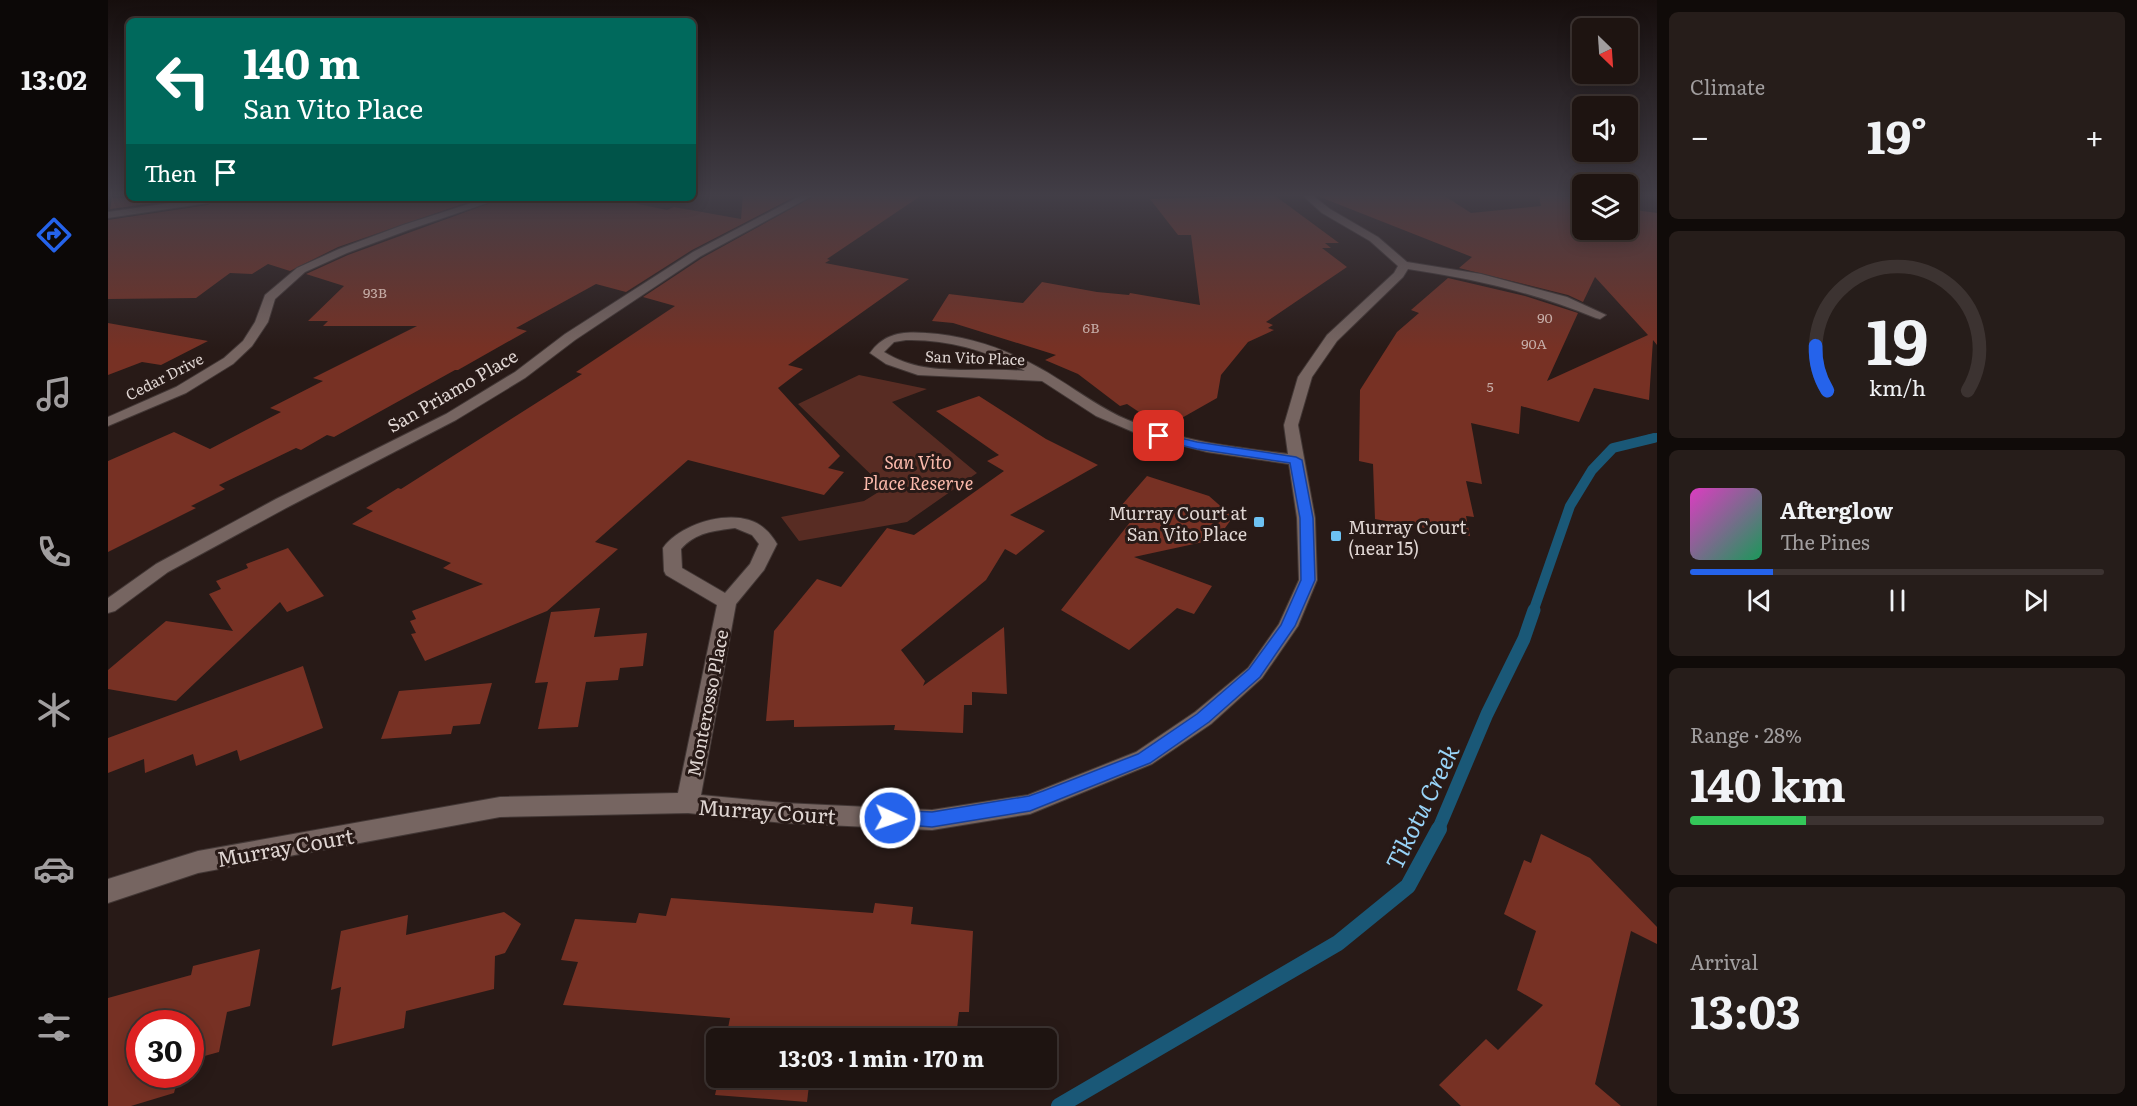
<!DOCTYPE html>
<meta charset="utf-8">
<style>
body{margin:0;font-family:Literata,serif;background:#261d1a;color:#f1f3f6;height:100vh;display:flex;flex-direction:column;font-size:22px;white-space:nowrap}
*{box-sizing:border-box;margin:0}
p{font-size:20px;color:#a19e9f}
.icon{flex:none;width:33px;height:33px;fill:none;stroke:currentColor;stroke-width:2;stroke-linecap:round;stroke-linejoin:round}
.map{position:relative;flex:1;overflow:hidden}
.details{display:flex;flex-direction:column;gap:12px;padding:12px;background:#100b09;width:480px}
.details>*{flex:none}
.banner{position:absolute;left:18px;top:18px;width:570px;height:183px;border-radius:9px;box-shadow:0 3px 15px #0003,0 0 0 2px #3c3331;background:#00695c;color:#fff;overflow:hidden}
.needle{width:39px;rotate:155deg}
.fabs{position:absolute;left:1464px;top:18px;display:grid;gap:12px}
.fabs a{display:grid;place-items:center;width:66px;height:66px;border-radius:9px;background:#1e1411;box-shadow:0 3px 15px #0003,0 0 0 2px #3c3331;font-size:30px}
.speed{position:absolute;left:18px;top:1010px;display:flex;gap:12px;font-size:30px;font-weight:700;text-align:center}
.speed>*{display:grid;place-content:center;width:78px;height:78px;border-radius:50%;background:#1e1411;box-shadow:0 3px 15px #0003,0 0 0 2px #3c3331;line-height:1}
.speed .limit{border:9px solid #d22;background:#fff;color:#111}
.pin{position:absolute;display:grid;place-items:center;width:51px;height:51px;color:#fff;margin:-26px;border-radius:12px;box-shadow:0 3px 9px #0006}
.me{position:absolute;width:66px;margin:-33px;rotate:93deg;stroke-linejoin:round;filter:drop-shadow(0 0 4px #0008)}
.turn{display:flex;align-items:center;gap:21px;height:126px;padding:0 18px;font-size:27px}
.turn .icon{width:78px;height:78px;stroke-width:2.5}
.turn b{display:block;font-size:42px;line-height:51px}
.then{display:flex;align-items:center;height:57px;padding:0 18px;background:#0003;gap:12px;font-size:22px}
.big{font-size:45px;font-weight:700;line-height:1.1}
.details .widget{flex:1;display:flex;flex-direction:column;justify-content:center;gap:9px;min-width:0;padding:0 21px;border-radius:9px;background:#261d1a}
.details .dial{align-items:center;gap:0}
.dial svg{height:156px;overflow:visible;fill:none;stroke:#3c3331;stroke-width:7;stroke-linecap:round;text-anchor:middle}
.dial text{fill:#f1f3f6;stroke:none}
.song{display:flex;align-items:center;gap:18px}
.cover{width:72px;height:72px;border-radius:9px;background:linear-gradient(135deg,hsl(310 70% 55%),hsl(150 70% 35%))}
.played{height:6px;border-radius:3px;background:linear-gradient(90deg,#2563eb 20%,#3c3331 20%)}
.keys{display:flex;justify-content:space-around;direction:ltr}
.heat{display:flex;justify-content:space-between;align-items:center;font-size:33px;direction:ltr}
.charge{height:9px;border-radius:4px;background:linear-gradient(90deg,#34c759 28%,#3c3331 0)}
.trip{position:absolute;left:598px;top:1028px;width:351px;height:60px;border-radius:9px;background:#1e1411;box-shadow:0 3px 15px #0003,0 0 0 2px #3c3331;font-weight:700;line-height:60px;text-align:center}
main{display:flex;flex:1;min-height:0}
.menu{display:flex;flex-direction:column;width:108px;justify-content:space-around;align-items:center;background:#0c0807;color:#a19e9f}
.menu .icon{width:42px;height:42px}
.menu .active{color:#2563eb}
.menu b{font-size:27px;color:#f1f3f6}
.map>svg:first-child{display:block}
.green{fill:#582c23}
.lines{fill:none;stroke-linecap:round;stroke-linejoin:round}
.stream-far3{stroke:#1a5877;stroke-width:8}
.stream-far2{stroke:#1a5877;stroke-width:10}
.stream-far1{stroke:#1a5877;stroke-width:13}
.stream{stroke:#1a5877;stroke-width:16}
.building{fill:#773124}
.street-casing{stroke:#423735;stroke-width:2}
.street{fill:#766561;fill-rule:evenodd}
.route{fill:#2563eb;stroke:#184099;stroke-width:1.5}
.poi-dot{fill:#6dc2f3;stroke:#281a17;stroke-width:2}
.labels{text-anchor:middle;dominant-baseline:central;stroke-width:6;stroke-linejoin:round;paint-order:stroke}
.far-number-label{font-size:14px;fill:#c5aca6}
.far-street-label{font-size:15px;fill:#dfd5d2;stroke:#281a17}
.street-label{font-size:18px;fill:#dfd5d2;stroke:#281a17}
.park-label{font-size:18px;font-style:italic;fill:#fbbaac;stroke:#281a17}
.poi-label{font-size:18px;fill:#dfd5d2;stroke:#281a17;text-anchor:end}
.near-street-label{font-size:21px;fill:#dfd5d2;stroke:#281a17}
.near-water-label{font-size:24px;font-style:italic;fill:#98d3f7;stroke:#281a17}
</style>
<main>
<nav class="menu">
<b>13:02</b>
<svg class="icon active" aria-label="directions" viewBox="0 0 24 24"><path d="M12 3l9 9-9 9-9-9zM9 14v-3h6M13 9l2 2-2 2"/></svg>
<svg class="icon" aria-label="music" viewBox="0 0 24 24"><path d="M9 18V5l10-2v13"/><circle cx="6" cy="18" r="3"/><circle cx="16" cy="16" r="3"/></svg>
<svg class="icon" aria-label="phone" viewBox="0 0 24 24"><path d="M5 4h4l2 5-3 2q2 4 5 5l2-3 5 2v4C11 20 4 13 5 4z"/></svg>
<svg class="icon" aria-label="climate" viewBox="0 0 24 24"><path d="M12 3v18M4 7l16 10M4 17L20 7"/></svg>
<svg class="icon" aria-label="car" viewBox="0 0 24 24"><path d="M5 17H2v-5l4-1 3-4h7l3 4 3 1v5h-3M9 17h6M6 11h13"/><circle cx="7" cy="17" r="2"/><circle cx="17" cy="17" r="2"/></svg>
<svg class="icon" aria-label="filters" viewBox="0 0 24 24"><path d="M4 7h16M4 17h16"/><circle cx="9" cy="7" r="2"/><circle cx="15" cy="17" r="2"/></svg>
</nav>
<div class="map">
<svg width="1549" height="1106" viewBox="0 0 1549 1106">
<rect width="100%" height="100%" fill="#281a17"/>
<polygon class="green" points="751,375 819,389 784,402 869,473 799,522 691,541 673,517 756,501 777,488 690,404"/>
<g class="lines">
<polyline class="stream-far3" points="1540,439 1549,437"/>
<polyline class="stream-far2" points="1425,612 1462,506 1484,470 1505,448 1546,438"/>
<polyline class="stream-far1" points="1330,830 1379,714 1416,639 1426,610"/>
<polyline class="stream" points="951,1106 1230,943 1300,886 1331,829"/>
</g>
<g class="building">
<polygon points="635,195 690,195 584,250 518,292 488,284 408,328 419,331 350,370 347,370 226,437 219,435 193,450 188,448 111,485 117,489 83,506 88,508 0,552 0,461 66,432 102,449 173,412 162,408 215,381 205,378 309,326 215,326 220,321 200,321 236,286 198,274 240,255 396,198 501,198 559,210 566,207 633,219"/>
<polygon points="708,195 814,195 719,259 722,260 717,263 801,279 680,365 695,369 670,388 732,456 720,468 736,472 716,495 580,460 487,542 510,549 439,611 317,661 303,634 308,633 302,621 308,619 304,611 375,584 335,568 343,563 244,524 265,511 258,508 290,488 293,489 474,374 468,372 567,306 535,297 594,258"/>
<polygon points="1166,195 1231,243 1217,243 1223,248 1214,248 1239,267 1158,322 1165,325 1160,328 1166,330 1140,342 1113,375 1109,398 1072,419 1031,412 1019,404 1012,406 970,374 937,360 948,355 845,323 824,321 841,294 915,303 934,282 989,292 1021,295 1022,293 1092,305 1083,235 1070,235 1042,199"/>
<polygon points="1212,195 1335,195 1363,213 1433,206 1431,195 1474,198 1474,230 1520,230 1520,209 1549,213 1549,345 1545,340 1541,400 1486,388 1471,422 1413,406 1411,434 1363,423 1374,484 1358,481 1366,517 1358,516 1362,536 1267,519 1265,464 1251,461 1252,390 1289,332 1311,313 1303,310 1340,278 1417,296 1470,313 1439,381 1540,335 1487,277 1475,302 1460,295 1351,268 1364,257 1212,197"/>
<polygon points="4,198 81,198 2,209"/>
<polygon points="101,198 372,198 230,247 182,271 160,264 144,274 122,273 88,298 0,299 0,220 100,205 104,201"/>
<polygon points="0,323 100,341 53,365 34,362 0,375"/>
<polygon points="871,396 938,439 990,465 902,515 937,531 908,555 897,549 878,580 793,650 817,681 815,686 896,627 899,694 864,692 864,705 856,705 855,733 786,730 787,725 686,727 686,720 658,721 666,631 709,579 733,587 779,528 806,535 896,471 879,461 891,455 828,411"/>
<polygon points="1039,476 1101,496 1125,517 1109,539 1026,557 1104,586 1086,614 1069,608 1021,650 953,610 1023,521 1006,514"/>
<polygon points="180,548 216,596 179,612 172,602 68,701 0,689 0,670 58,621 125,631 101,594 113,589 108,581 140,568 138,564"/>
<polygon points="492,608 486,637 539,633 535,666 512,668 510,680 478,682 470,727 430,729 440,682 427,683 443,612"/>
<polygon points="195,666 215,728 132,761 129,750 88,766 85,754 37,773 36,759 0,773 0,738"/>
<polygon points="384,683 372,724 345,726 343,734 273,739 291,691"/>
<polygon points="1433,834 1482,858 1549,927 1549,944 1523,931 1487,1084 1513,1106 1353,1106 1331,1085 1378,1039 1390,1050 1435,1005 1409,990 1428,931 1396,914 1416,860 1423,863"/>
<polygon points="563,898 765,913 767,903 805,907 803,924 865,931 861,1012 851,1012 849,1029 828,1027 827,1038 799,1038 709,1027 707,1038 618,1038 622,1018 455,1005 470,962 453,960 467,919 528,923 531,913 558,916"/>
<polygon points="396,912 413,924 397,953 387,956 386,989 298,1011 296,1028 224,1046 233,987 223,990 233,931 300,915 298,935"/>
<polygon points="152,949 142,1006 119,1012 111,1052 82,1060 82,1023 32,1023 32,1074 71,1074 66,1093 23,1106 0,1106 0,998 83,975 85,966"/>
<polygon points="611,1077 702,1077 699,1102 607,1095"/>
</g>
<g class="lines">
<g class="street-casing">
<g id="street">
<polygon points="694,195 706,195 593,256 467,340 417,378 348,420 180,507 60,572 7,611 0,613 0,598 48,564 168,499 338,414 407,372 457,334 585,252"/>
<path d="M1194,195H1204L1222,209L1270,237L1299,262L1373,274L1459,297L1498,315L1492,319L1488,318C1424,292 1367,279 1300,269L1295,277L1229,341L1204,377L1190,425L1207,518L1209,580L1190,626L1154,678L1103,724L1044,764L922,814L824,830L676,823L580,813L392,817L90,873L0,903V879L90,851L392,797L570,793L609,605L558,575L556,571L555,548C573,522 632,505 657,529C662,533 666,539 669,544L656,570L628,604L593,795L676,803L824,810L920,795L1028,752L1087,712L1140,668L1171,624L1191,580L1189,518L1181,464L1099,452L1030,434L988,416L934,381L810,375L778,364L762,353C776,333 795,331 818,333C866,336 909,353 950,379C973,393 995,410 1020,420C1071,441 1126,447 1180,454L1176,425L1190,377L1219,335L1286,273L1290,266L1262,241L1214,213ZM798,340C841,339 880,351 917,371C870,366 819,379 776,352L786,342ZM627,528L644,535L651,544L642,564L617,593L574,568L573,549C588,532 606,531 627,528Z"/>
<polygon points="97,198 102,201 100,203 0,218 0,212"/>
<polygon points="379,198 394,198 303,229 239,253 197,272 167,299 160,322 144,346 125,364 78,393 0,426 0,417 68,387 116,358 135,341 147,322 157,295 189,268 231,249 295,225"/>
</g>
</g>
<use href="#street" class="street"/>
</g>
<linearGradient id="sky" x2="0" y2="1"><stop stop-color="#160e0d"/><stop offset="0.56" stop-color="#423e47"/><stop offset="1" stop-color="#423e47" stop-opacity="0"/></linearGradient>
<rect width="1549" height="349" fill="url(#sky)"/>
<polygon class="route" points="1051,433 1089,442 1188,457 1194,460 1205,518 1207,580 1187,626 1152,677 1101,722 1042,763 922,811 824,827 775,823 773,818 775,812 782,810 824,812 921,796 935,791 1030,754 1089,714 1141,669 1173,625 1193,580 1192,518 1182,463 1089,449 1047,439 1045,436"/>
<g class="poi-dot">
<rect x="1145" y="516" width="12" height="12" rx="3"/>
<rect x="1222" y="530" width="12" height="12" rx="3"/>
</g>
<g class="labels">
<g class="far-number-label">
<text x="267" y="292">93B</text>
<text x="1437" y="317">90</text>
<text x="983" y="327">6B</text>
<text x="1426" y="343">90A</text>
<text x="1382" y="386">5</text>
</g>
<g class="far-street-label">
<text transform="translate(867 357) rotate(2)">San Vito Place</text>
<text transform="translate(56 376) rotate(-27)">Cedar Drive</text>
</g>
<g class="street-label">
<text transform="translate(344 390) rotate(-30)">San Priamo Place</text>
<text transform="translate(599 703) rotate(-79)">Monterosso Place</text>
</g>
<g class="park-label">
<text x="810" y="461">San Vito<tspan x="810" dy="21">Place Reserve</tspan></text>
</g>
<g class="poi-label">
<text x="1139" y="512">Murray Court at<tspan x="1139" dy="21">San Vito Place</tspan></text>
<text x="1240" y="526" text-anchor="start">Murray Court<tspan x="1240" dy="21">(near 15)</tspan></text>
</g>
<g class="near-street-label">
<text transform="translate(659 810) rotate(4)">Murray Court</text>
<text transform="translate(177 846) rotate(-10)">Murray Court</text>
</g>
<g class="near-water-label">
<text transform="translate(1313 806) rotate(-64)">Tikotu Creek</text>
</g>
</g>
</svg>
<div class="fabs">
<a><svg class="needle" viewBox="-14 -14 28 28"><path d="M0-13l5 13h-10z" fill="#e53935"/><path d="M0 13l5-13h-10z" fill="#a19e9f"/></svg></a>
<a><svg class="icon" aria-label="sound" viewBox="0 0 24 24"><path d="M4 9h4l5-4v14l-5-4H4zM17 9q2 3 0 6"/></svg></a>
<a><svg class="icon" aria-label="layers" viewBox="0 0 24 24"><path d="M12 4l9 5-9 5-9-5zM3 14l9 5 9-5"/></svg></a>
</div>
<div class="speed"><div class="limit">30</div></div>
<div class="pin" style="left:1051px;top:436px;background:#d93025"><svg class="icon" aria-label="arrive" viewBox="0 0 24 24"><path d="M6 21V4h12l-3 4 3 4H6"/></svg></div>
<svg class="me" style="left:782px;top:818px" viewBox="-20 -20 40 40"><circle r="17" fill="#2563eb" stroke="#fff" stroke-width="3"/><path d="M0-11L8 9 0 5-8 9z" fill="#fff"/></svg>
<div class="trip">13:03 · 1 min · 170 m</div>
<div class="banner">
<div class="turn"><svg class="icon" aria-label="left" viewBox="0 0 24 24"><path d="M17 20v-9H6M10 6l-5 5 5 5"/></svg><div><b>140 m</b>San Vito Place</div></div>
<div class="then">Then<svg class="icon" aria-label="arrive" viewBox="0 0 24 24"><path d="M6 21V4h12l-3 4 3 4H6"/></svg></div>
</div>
</div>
<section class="details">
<div class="widget"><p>Climate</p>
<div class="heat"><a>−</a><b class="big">19°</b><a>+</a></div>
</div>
<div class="widget dial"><svg viewBox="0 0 100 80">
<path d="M14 69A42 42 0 1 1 86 69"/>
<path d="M14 69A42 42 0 0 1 8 46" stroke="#2563eb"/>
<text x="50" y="56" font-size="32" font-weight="700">19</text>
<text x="50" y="72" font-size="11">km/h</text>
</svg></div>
<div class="widget">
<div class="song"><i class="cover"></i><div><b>Afterglow</b><p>The Pines</p></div></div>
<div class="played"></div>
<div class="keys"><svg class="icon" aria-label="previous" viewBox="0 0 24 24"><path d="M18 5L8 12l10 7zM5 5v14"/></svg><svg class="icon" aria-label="pause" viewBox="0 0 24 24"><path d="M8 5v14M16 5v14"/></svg><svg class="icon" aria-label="next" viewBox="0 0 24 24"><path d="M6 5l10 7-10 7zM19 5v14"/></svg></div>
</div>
<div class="widget"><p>Range · 28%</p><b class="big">140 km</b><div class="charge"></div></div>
<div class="widget"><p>Arrival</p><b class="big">13:03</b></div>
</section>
</main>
